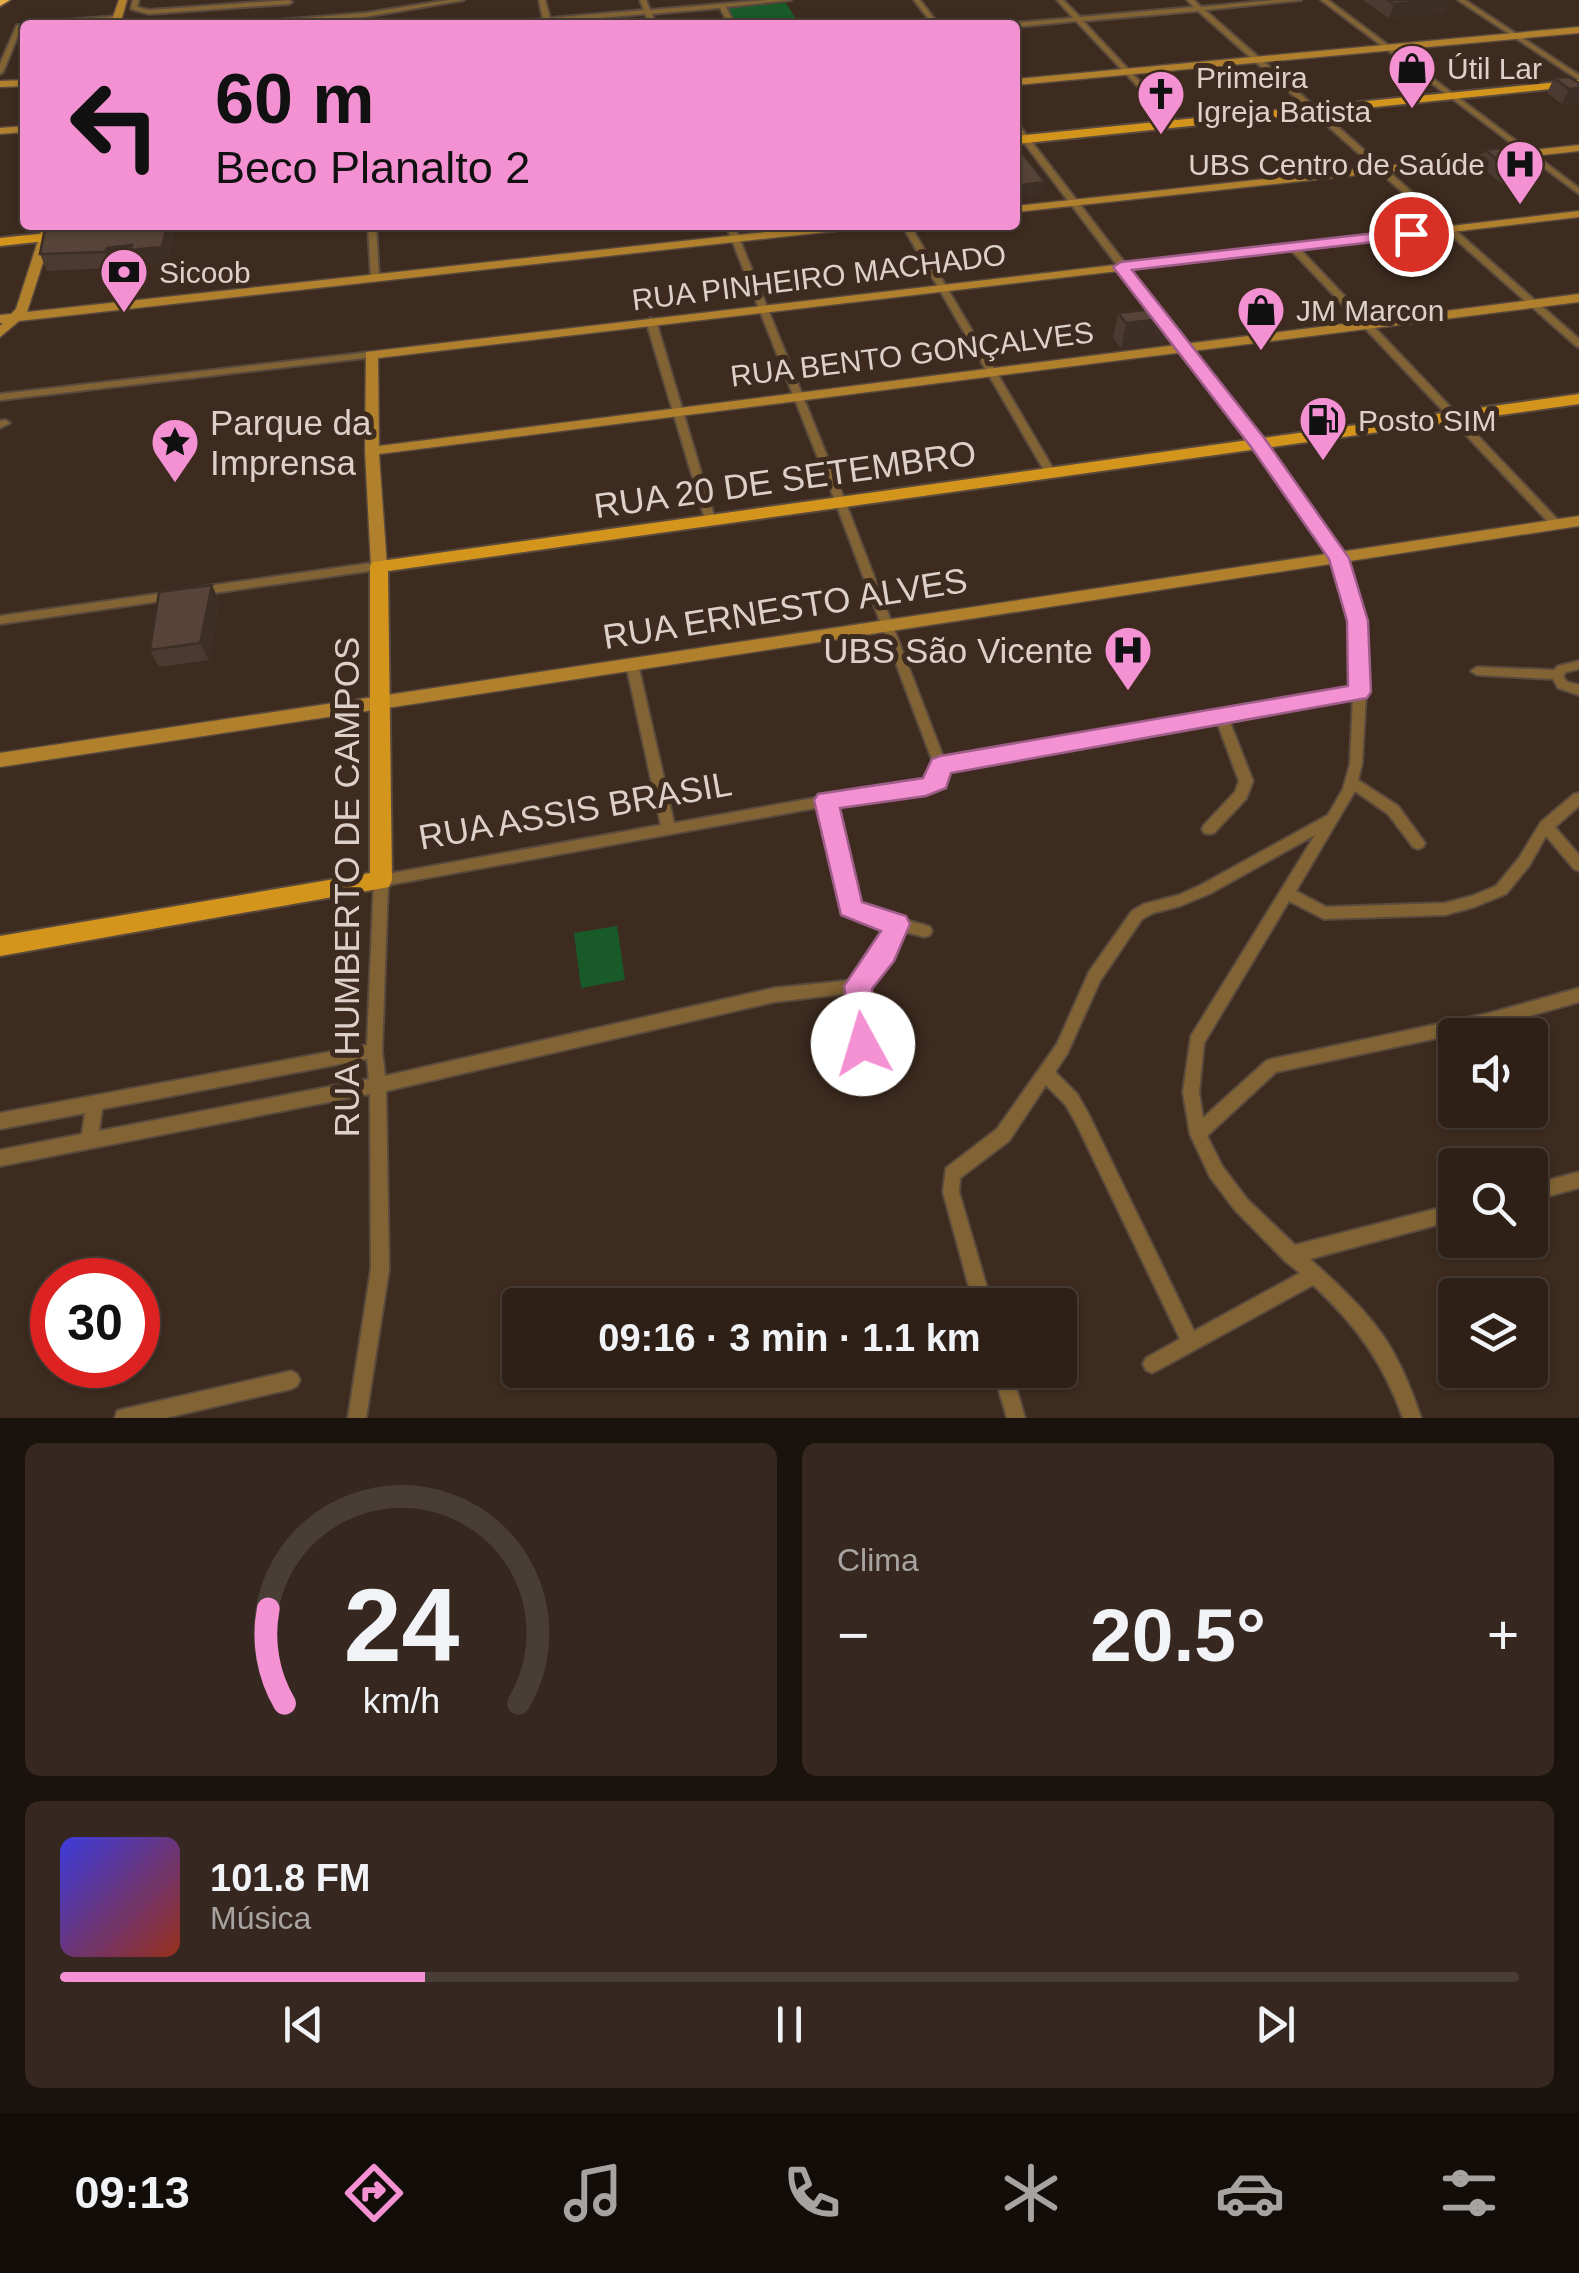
<!DOCTYPE html>
<html lang="pt">
<meta charset="utf-8">
<style>
body{margin:0;font-family:Arial,sans-serif;background:#362820;color:#f1f3f6;height:100vh;display:flex;flex-direction:column;font-size:38px;white-space:nowrap}
*{box-sizing:border-box;margin:0}
p{font-size:32px;color:#a7a3a1}
.icon{flex:none;width:55px;height:55px;fill:none;stroke:currentColor;stroke-width:2;stroke-linecap:round;stroke-linejoin:round}
.map{position:relative;height:1418px;overflow:hidden}
.side{display:flex;flex-direction:column;gap:25px;padding:25px;background:#19120d;flex:1}
.side>*{flex:none}
.guide{position:absolute;left:20px;top:20px;width:1000px;height:210px;border-radius:10px;box-shadow:0 2px 8px #0004,0 0 0 2px #493e36;background:#f491d3;color:#111;overflow:hidden}
.fabs{position:absolute;left:1438px;top:1018px;display:grid;gap:20px}
.fabs a{display:grid;place-items:center;width:110px;height:110px;border-radius:10px;background:#2e2017;box-shadow:0 2px 8px #0004,0 0 0 2px #493e36;font-size:50px}
.speed{position:absolute;left:30px;top:1258px;display:flex;gap:20px;font-size:50px;font-weight:700;text-align:center}
.speed>*{display:grid;place-content:center;width:130px;height:130px;border-radius:50%;background:#2e2017;box-shadow:0 2px 8px #0004,0 0 0 2px #493e36;line-height:1}
.speed .limit{border:15px solid #d22;background:#fff;color:#111}
.pin{position:absolute;display:grid;place-items:center;width:85px;height:85px;color:#fff;margin:-42px;border:5px solid #fff;border-radius:50%;box-shadow:0 2px 10px #0007}
.me{position:absolute;width:110px;margin:-55px;rotate:354deg;stroke-linejoin:round;filter:drop-shadow(0 0 8px #0008)}
.turn{display:flex;align-items:center;gap:35px;height:210px;padding:0 30px;font-size:45px}
.turn .icon{width:130px;height:130px;stroke-width:2.5}
.turn b{display:block;font-size:70px;line-height:85px}
.big{font-size:75px;font-weight:600;line-height:1.1}
.side .tile{flex:1;display:flex;flex-direction:column;justify-content:center;gap:15px;min-width:0;padding:0 35px;border-radius:15px;background:#362820}
.side .dial{align-items:center;gap:0}
.dial svg{height:260px;overflow:visible;fill:none;stroke:#493e36;stroke-width:7;stroke-linecap:round;text-anchor:middle}
.dial text{fill:#f1f3f6;stroke:none}
.song{display:flex;align-items:center;gap:30px}
.cover{width:120px;height:120px;border-radius:15px;background:linear-gradient(135deg,hsl(240 70% 55%),hsl(10 70% 35%))}
.played{height:10px;border-radius:5px;background:linear-gradient(90deg,#f491d3 25%,#493e36 25%)}
.keys{display:flex;justify-content:space-around;direction:ltr}
.heat{display:flex;justify-content:space-between;align-items:center;font-size:55px;direction:ltr}
.side .tiles{flex:1;display:grid;gap:25px;grid-template-columns:1fr 1fr}
.tile:last-child{grid-column:span 2}
.trip{position:absolute;left:502px;top:1288px;width:575px;height:100px;border-radius:10px;background:#2e2017;box-shadow:0 2px 8px #0004,0 0 0 2px #493e36;font-weight:600;line-height:100px;text-align:center}
.menu{display:flex;height:160px;justify-content:space-around;align-items:center;background:#120d09;color:#a7a3a1}
.menu .icon{width:70px;height:70px}
.menu .active{color:#f491d3}
.menu b{font-size:45px;color:#f1f3f6}
.map>svg:first-child{display:block}
.green{fill:#185b29}
.lines{fill:none;stroke-linecap:round;stroke-linejoin:round}
.street-casing{stroke:#5a493d;stroke-width:4}
.secondary-casing{stroke:#5a493d;stroke-width:3}
.primary-casing{stroke:#5a493d;stroke-width:4}
.highway-casing{stroke:#5a493d;stroke-width:4}
.street{fill:#826434;fill-rule:evenodd}
.secondary{fill:#b0802d;fill-rule:evenodd}
.primary{fill:#d4951d;fill-rule:evenodd}
.highway{fill:#e9ad49;fill-rule:evenodd}
.wall{fill:#4b3a2f}
.shaded-wall{fill:#3d2f26}
.building{fill:#574337;stroke:#3d2f26;stroke-width:2.5}
.route{fill:#f491d3;stroke:#9f5e89;stroke-width:2.5}
.labels{text-anchor:middle;dominant-baseline:central;stroke-width:10;stroke-linejoin:round;paint-order:stroke}
.far-poi-label{font-size:30px;fill:#dcd0c8;stroke:#3d2b1f;text-anchor:start}
.far-street-label{font-size:30px;fill:#dcd0c8;stroke:#3d2b1f}
.poi-label{font-size:35px;fill:#dcd0c8;stroke:#3d2b1f;text-anchor:start}
.street-label{font-size:35px;fill:#dcd0c8;stroke:#3d2b1f}
</style>
<div class="map">
<svg width="1579" height="1418" viewBox="0 0 1579 1418">
<rect width="100%" height="100%" fill="#3d2b1f"/>
<g class="green">
<polygon points="786,3 796,19 808,18 812,25 736,25 727,8"/>
<polygon points="617,926 625,980 581,988 574,933"/>
</g>
<g class="lines">
<g class="street-casing">
<g id="street">
<polygon points="133,0 139,0 137,7 149,10 289,0 292,2 289,4 149,14 131,9"/>
<polygon points="449,0 464,0 365,17 265,25 238,25 241,23 365,13"/>
<polygon points="539,0 545,0 550,18 644,10 640,0 646,0 650,10 766,0 791,0 726,7 735,25 729,25 720,8 652,14 656,25 650,25 645,14 547,23 492,25 495,23 543,19"/>
<polygon points="914,0 920,0 939,25 933,25"/>
<polygon points="1057,0 1063,0 1080,17 1194,7 1187,0 1194,0 1201,7 1276,0 1301,0 1205,10 1579,339 1579,347 1576,346 1198,11 1083,21 1177,121 1177,125 1174,125 1076,21 1015,27 1015,25 1011,25 1014,23 1073,18"/>
<polygon points="1321,0 1328,0 1579,188 1579,194"/>
<polygon points="1458,0 1465,0 1579,75 1579,80"/>
<polygon points="117,16 119,19 53,25 25,25 28,23"/>
<polygon points="17,25 22,26 3,72 0,74 0,64"/>
<path d="M1015,124H1018L1262,441L1345,558L1363,621L1366,692L1362,764L1358,780L1398,806L1425,843L1423,847L1418,849L1413,847L1388,814L1355,791L1296,891L1326,907L1445,903L1472,896L1496,886L1519,858L1541,822L1574,794L1579,793V806L1555,827L1579,855V871L1574,869L1546,836L1529,866L1506,894L1474,907L1445,915L1324,919L1289,901L1204,1043L1199,1092L1203,1118L1266,1061L1272,1059L1490,1013L1579,988V1002L1490,1027L1276,1072L1207,1136L1222,1166L1247,1199L1295,1245L1455,1204V1220L1310,1259C1335,1282 1361,1305 1381,1333C1399,1358 1411,1388 1421,1418H1403C1383,1362 1356,1325 1313,1285L1158,1370L1152,1373L1146,1370L1143,1364L1146,1358L1180,1339L1076,1123L1065,1104L1046,1085L1009,1141L960,1178L959,1192L992,1305H974L943,1192L946,1168L997,1129L1057,1044L1089,972L1132,911L1144,904L1179,895L1201,885L1328,815L1343,789L1350,764L1353,698L1229,720L1253,781L1246,799L1214,833L1209,834L1204,833L1202,829L1204,825L1235,792L1239,781L1217,722L946,769L943,786L926,792L834,805L856,905L863,909L925,925L930,927L932,931L930,935L925,937L901,931L889,957L866,988L871,1044L862,1091L856,1093L850,1091L848,1086L855,1044L851,993L774,1002L386,1091L389,1269L366,1418H348L371,1269L370,1094L0,1166V1150L82,1134L85,1113L0,1129V1113L367,1045L374,880L376,876L661,825L626,664L628,661L632,660L638,664L674,823L826,796L924,782L932,779L934,765L835,501L726,225H734L845,501L944,759L1354,689L1351,621L1334,558L1254,445L1015,131ZM821,807L845,912L854,918L888,928L879,949L854,980L774,988L385,1076L382,1051L388,885ZM1315,835L1191,1036L1183,1092L1190,1134L1210,1177L1235,1210L1285,1261L1300,1273L1194,1331L1088,1113L1077,1094L1055,1072L1067,1054L1100,981L1142,919L1153,913L1180,906L1211,893ZM367,1059L369,1079L99,1131L102,1109Z"/>
<polygon points="368,225 376,225 379,278 375,281 371,278"/>
<polygon points="902,225 910,225 1055,472 1054,474 1050,475 1045,472"/>
<polygon points="1290,245 1296,245 1560,522 1561,524 1560,526 1552,526 1290,249"/>
<polygon points="651,318 656,321 715,519 714,521 710,522 705,519 646,321"/>
<polygon points="371,352 376,355 374,357 0,400 0,394"/>
<polygon points="5,420 10,423 0,428 0,421"/>
<polygon points="379,562 385,566 383,569 200,595 194,591 200,587"/>
<polygon points="171,592 177,596 175,599 0,624 0,616"/>
<polygon points="1579,661 1579,669 1566,672 1563,676 1567,682 1579,685 1579,695 1558,688 1553,679 1477,675 1471,671 1477,667 1554,670 1558,666"/>
<polygon points="1579,1172 1579,1188 1530,1201 1530,1185"/>
<polygon points="993,1370 1011,1370 1025,1418 1007,1418"/>
<polygon points="291,1371 297,1374 300,1380 297,1386 291,1389 165,1418 115,1418 117,1411 124,1409"/>
</g>
</g>
<g class="secondary-casing">
<g id="secondary">
<polygon points="119,0 127,0 120,25 110,25"/>
<polygon points="1579,27 1579,33 1015,85 1015,79"/>
<polygon points="25,80 25,86 0,87 0,81"/>
<polygon points="25,126 25,132 0,134 0,128"/>
<polygon points="1579,145 1579,151 1015,212 1015,206"/>
<polygon points="1579,211 1579,217 378,358 379,446 1579,294 1579,302 379,454 387,566 379,571 371,566 365,451 366,352"/>
<polygon points="43,225 55,225 27,312 830,225 868,225 862,228 19,321 0,337 0,326 3,323 0,323 0,315 11,314 16,309"/>
<polygon points="1579,516 1579,526 0,767 0,753"/>
</g>
</g>
<g class="primary-casing">
<g id="primary">
<polygon points="1579,80 1579,86 1015,144 1015,136"/>
<polygon points="67,231 72,232 72,238 0,246 0,238"/>
<polygon points="1579,394 1579,404 388,571 392,880 389,887 0,956 0,936 370,873 370,566 373,562"/>
</g>
</g>
<g class="highway-casing">
<polygon id="highway" points="0,0 10,0 0,6"/>
</g>
<use href="#street" class="street"/>
<use href="#secondary" class="secondary"/>
<use href="#primary" class="primary"/>
<use href="#highway" class="highway"/>
</g>
<g class="wall">
<polygon points="1363,0 1450,0 1445,13 1389,18"/>
<polygon points="1569,77 1579,102 1562,104 1547,93 1554,78"/>
<polygon points="1485,150 1543,164 1536,180 1502,184 1479,166"/>
<polygon points="76,225 174,225 175,230 168,263 137,266 135,262 113,264 112,268 47,271 40,254"/>
<polygon points="1118,313 1171,318 1165,343 1121,348 1113,338"/>
<polygon points="212,585 219,602 209,660 159,667 150,650"/>
</g>
<g class="shaded-wall">
<polygon points="1436,0 1450,0 1445,13 1389,18 1394,4"/>
<polygon points="1579,88 1579,102 1562,104 1569,89"/>
<polygon points="1543,164 1536,180 1502,184 1508,168"/>
<polygon points="1045,182 1043,194 1015,198 1015,186"/>
<polygon points="167,225 174,225 175,230 168,263 137,266 135,262 113,264 112,268 105,252 107,248 132,245"/>
<polygon points="312,225 324,225 323,229 313,230"/>
<polygon points="1171,318 1165,343 1121,348 1126,323"/>
<polygon points="212,585 219,602 209,660 200,643"/>
</g>
<g class="building">
<polygon points="1388,0 1436,0 1394,4"/>
<polygon points="1569,77 1579,83 1579,88 1569,89 1554,78"/>
<polygon points="1520,146 1543,164 1508,168 1485,150"/>
<polygon points="1015,154 1023,154 1045,182 1015,186"/>
<polygon points="76,225 167,225 162,247 130,250 132,245 107,248 105,252 40,254 45,228"/>
<polygon points="1163,308 1171,318 1126,323 1118,313"/>
<polygon points="212,585 200,643 150,650 159,592"/>
</g>
<polygon class="route" points="1411,229 1418,234 1416,237 1132,270 1265,439 1349,558 1368,621 1371,692 1367,698 951,773 946,788 926,796 840,808 862,902 906,916 910,924 894,961 872,989 877,1044 873,1053 863,1057 853,1053 844,986 881,931 841,915 814,800 818,794 923,778 932,759 940,756 1348,686 1347,621 1329,559 1251,447 1113,267 1121,262"/>
<defs>
<g id="shop-pin" transform="scale(2.5)"><path d="M0 17L-7.5 6A9.5 9.5 0 1 1 7.5 6Z" fill="#f491d3" stroke="#3d2b1f"/><path d="M-5-2.5h2.3a2.7 3.5 0 0 1 5.4 0H5L5.5 6h-11ZM-1.5-2.5h3a1.5 2.3 0 0 0-3 0Z" fill="#111"/></g>
<g id="church-pin" transform="scale(2.5)"><path d="M0 17L-7.5 6A9.5 9.5 0 1 1 7.5 6Z" fill="#f491d3" stroke="#3d2b1f"/><path d="M-1.2-6h2.4v3.5h3.3v2.4h-3.3V6h-2.4V-.1h-3.3v-2.4h3.3Z" fill="#111"/></g>
<g id="hospital-pin" transform="scale(2.5)"><path d="M0 17L-7.5 6A9.5 9.5 0 1 1 7.5 6Z" fill="#f491d3" stroke="#3d2b1f"/><path d="M-5-5h3v3.5h4V-5h3V5h-3V1.5h-4V5h-3Z" fill="#111"/></g>
<g id="bank-pin" transform="scale(2.5)"><path d="M0 17L-7.5 6A9.5 9.5 0 1 1 7.5 6Z" fill="#f491d3" stroke="#3d2b1f"/><path d="M-6-4H6V4H-6ZM0-2.3a2.3 2.3 0 1 0 0 4.6a2.3 2.3 0 1 0 0-4.6Z" fill="#111"/></g>
<g id="fuel-pin" transform="scale(2.5)"><path d="M0 17L-7.5 6A9.5 9.5 0 1 1 7.5 6Z" fill="#f491d3" stroke="#3d2b1f"/><path d="M-5.5-6h7V0h2V4h1.3V-2.5L3-4.5l.8-.8L6-3V5H2.5V1h-1V6h-7ZM-4.2-4.7v3.2H.2V-4.7Z" fill="#111"/></g>
<g id="sight-pin" transform="scale(2.5)"><path d="M0 17L-7.5 6A9.5 9.5 0 1 1 7.5 6Z" fill="#f491d3" stroke="#3d2b1f"/><path d="M0-6L1.8-2.2L6-1.7L2.9 1.2L3.7 5.4L0 3.3L-3.7 5.4L-2.9 1.2L-6-1.7L-1.8-2.2Z" fill="#111"/></g>
</defs>
<g fill-rule="evenodd">
<use href="#shop-pin" x="1412" y="68"/>
<use href="#church-pin" x="1161" y="94"/>
<use href="#hospital-pin" x="1520" y="164"/>
<use href="#bank-pin" x="124" y="272"/>
<use href="#shop-pin" x="1261" y="310"/>
<use href="#fuel-pin" x="1323" y="420"/>
<use href="#sight-pin" x="175" y="442"/>
<use href="#hospital-pin" x="1128" y="650"/>
</g>
<g class="labels">
<g class="far-poi-label">
<text x="1447" y="68">Útil Lar</text>
<text x="1196" y="77">Primeira<tspan x="1196" dy="34">Igreja Batista</tspan></text>
<text x="1485" y="164" text-anchor="end">UBS Centro de Saúde</text>
<text x="159" y="272">Sicoob</text>
<text x="1296" y="310">JM Marcon</text>
<text x="1358" y="420">Posto SIM</text>
</g>
<g class="far-street-label">
<text transform="translate(819 277) rotate(-7)">RUA PINHEIRO MACHADO</text>
<text transform="translate(912 354) rotate(-7)">RUA BENTO GONÇALVES</text>
</g>
<g class="poi-label">
<text x="210" y="422">Parque da<tspan x="210" dy="40">Imprensa</tspan></text>
<text x="1093" y="650" text-anchor="end">UBS São Vicente</text>
</g>
<g class="street-label">
<text transform="translate(785 479) rotate(-8)">RUA 20 DE SETEMBRO</text>
<text transform="translate(785 608) rotate(-9)">RUA ERNESTO ALVES</text>
<text transform="translate(575 810) rotate(-10)">RUA ASSIS BRASIL</text>
<text transform="translate(346 887) rotate(-90)">RUA HUMBERTO DE CAMPOS</text>
</g>
</g>
</svg>
<div class="fabs">
<a><svg class="icon" aria-label="sound" viewBox="0 0 24 24"><path d="M4 9h4l5-4v14l-5-4H4zM17 9q2 3 0 6"/></svg></a>
<a><svg class="icon" aria-label="search" viewBox="0 0 24 24"><circle cx="10" cy="10" r="6"/><path d="M15 15l6 6"/></svg></a>
<a><svg class="icon" aria-label="layers" viewBox="0 0 24 24"><path d="M12 4l9 5-9 5-9-5zM3 14l9 5 9-5"/></svg></a>
</div>
<div class="speed"><div class="limit">30</div></div>
<div class="pin" style="left:1411px;top:234px;background:#d93025"><svg class="icon" aria-label="arrive" viewBox="0 0 24 24"><path d="M6 21V4h12l-3 4 3 4H6"/></svg></div>
<svg class="me" style="left:863px;top:1044px" viewBox="-20 -20 40 40"><circle r="19" fill="#fff"/><path d="M0-13L10 11 0 6-10 11z" fill="#f491d3"/></svg>
<div class="trip">09:16 · 3 min · 1.1 km</div>
<div class="guide">
<div class="turn"><svg class="icon" aria-label="left" viewBox="0 0 24 24"><path d="M17 20v-9H6M10 6l-5 5 5 5"/></svg><div><b>60 m</b>Beco Planalto 2</div></div>
</div>
</div>
<section class="side">
<div class="tiles">
<div class="tile dial"><svg viewBox="0 0 100 80">
<path d="M14 69A42 42 0 1 1 86 69"/>
<path d="M14 69A42 42 0 0 1 9 40" stroke="#f491d3"/>
<text x="50" y="56" font-size="32" font-weight="700">24</text>
<text x="50" y="72" font-size="11">km/h</text>
</svg></div>
<div class="tile"><p>Clima</p>
<div class="heat"><a>−</a><b class="big">20.5°</b><a>+</a></div>
</div>
<div class="tile">
<div class="song"><i class="cover"></i><div><b>101.8 FM</b><p>Música</p></div></div>
<div class="played"></div>
<div class="keys"><svg class="icon" aria-label="previous" viewBox="0 0 24 24"><path d="M18 5L8 12l10 7zM5 5v14"/></svg><svg class="icon" aria-label="pause" viewBox="0 0 24 24"><path d="M8 5v14M16 5v14"/></svg><svg class="icon" aria-label="next" viewBox="0 0 24 24"><path d="M6 5l10 7-10 7zM19 5v14"/></svg></div>
</div>
</div>
</section>
<nav class="menu">
<b>09:13</b>
<svg class="icon active" aria-label="directions" viewBox="0 0 24 24"><path d="M12 3l9 9-9 9-9-9zM9 14v-3h6M13 9l2 2-2 2"/></svg>
<svg class="icon" aria-label="music" viewBox="0 0 24 24"><path d="M9 18V5l10-2v13"/><circle cx="6" cy="18" r="3"/><circle cx="16" cy="16" r="3"/></svg>
<svg class="icon" aria-label="phone" viewBox="0 0 24 24"><path d="M5 4h4l2 5-3 2q2 4 5 5l2-3 5 2v4C11 20 4 13 5 4z"/></svg>
<svg class="icon" aria-label="climate" viewBox="0 0 24 24"><path d="M12 3v18M4 7l16 10M4 17L20 7"/></svg>
<svg class="icon" aria-label="car" viewBox="0 0 24 24"><path d="M5 17H2v-5l4-1 3-4h7l3 4 3 1v5h-3M9 17h6M6 11h13"/><circle cx="7" cy="17" r="2"/><circle cx="17" cy="17" r="2"/></svg>
<svg class="icon" aria-label="filters" viewBox="0 0 24 24"><path d="M4 7h16M4 17h16"/><circle cx="9" cy="7" r="2"/><circle cx="15" cy="17" r="2"/></svg>
</nav>
